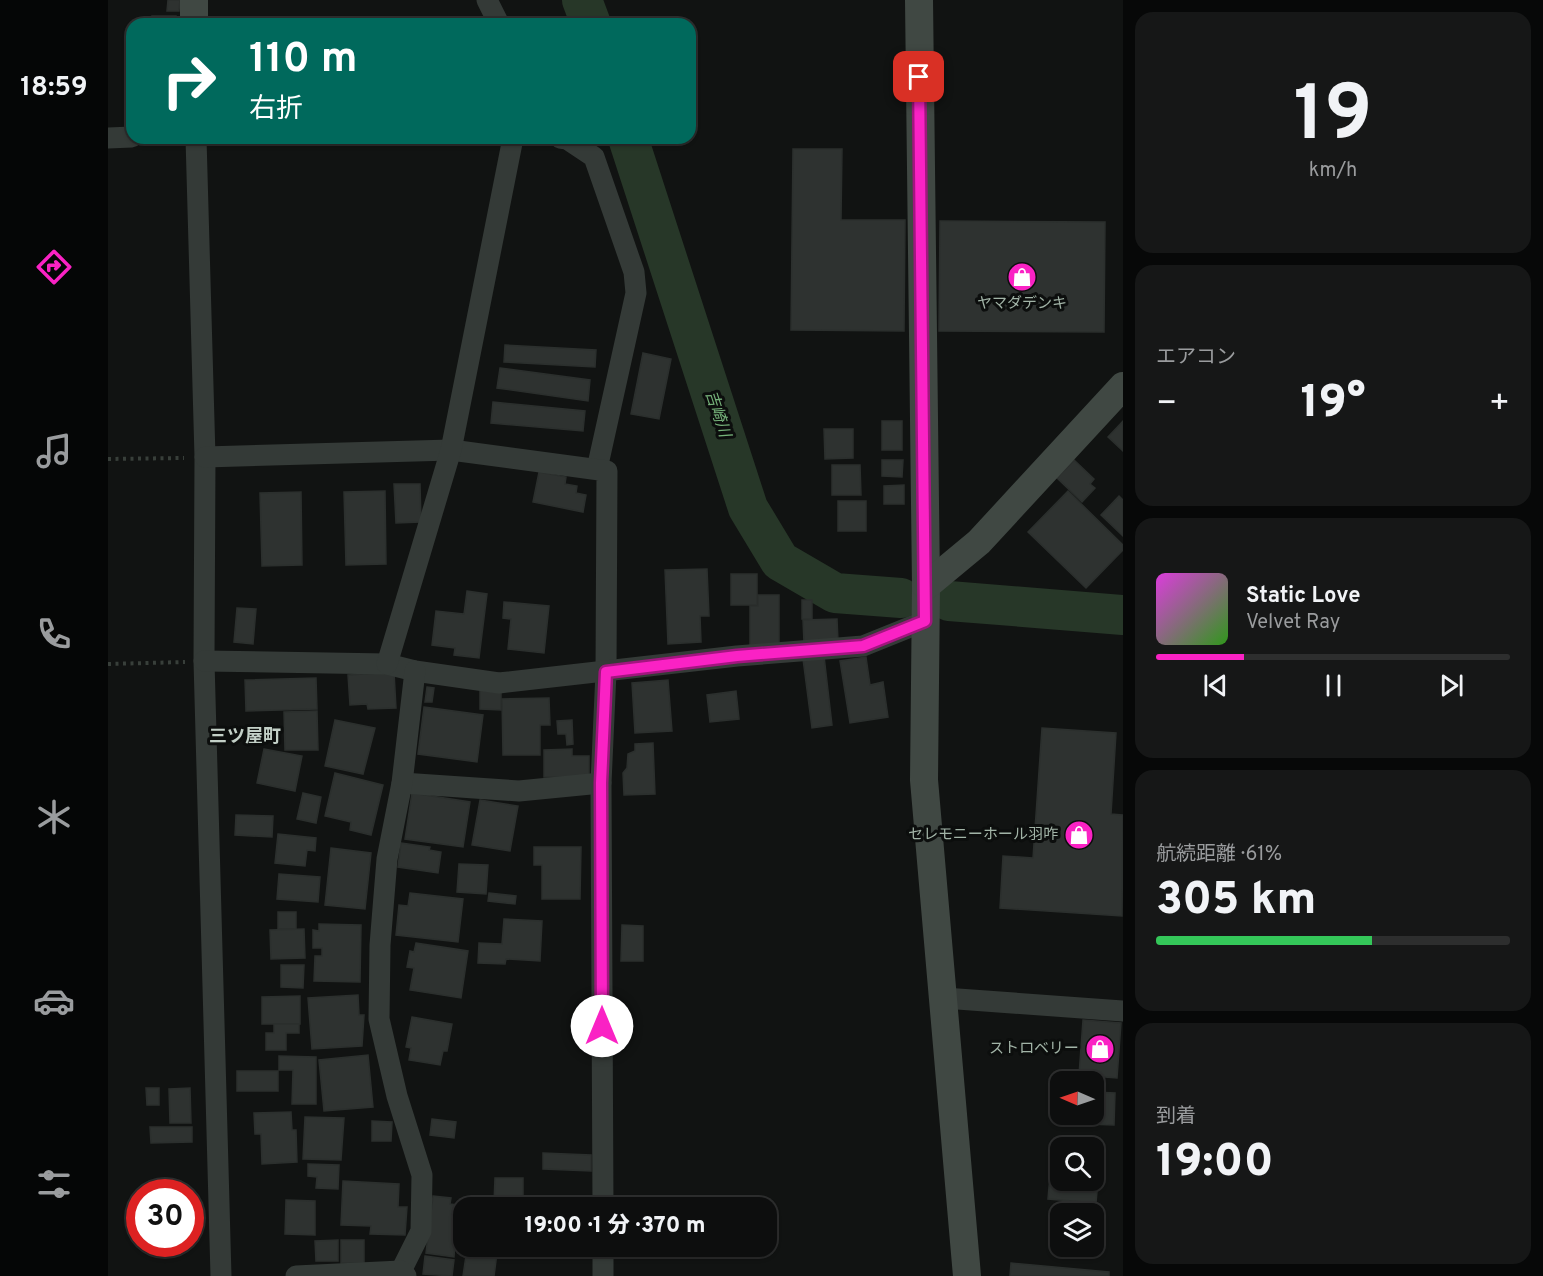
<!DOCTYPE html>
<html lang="ja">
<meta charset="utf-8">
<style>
body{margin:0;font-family:Overpass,"Noto Sans JP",sans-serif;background:#161717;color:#f1f3f6;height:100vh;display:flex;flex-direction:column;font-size:22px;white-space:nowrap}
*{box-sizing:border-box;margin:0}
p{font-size:20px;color:#9a9c9e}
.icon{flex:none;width:33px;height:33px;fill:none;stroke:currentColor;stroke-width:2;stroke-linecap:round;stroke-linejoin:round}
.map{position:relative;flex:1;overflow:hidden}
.panel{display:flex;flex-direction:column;gap:12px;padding:12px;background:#070808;width:420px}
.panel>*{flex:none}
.top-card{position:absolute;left:18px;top:18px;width:570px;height:126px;border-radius:18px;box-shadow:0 2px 4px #0004,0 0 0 2px #2d2e2e;background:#00695c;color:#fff;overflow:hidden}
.needle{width:39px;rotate:272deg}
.tools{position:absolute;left:942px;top:1071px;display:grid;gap:12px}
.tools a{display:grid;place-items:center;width:54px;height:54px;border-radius:12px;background:#0d0e0e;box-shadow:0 2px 4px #0004,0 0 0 2px #2d2e2e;font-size:30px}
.speed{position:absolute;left:18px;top:1179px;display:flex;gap:12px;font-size:30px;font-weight:700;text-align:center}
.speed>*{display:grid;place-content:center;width:78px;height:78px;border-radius:50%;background:#0d0e0e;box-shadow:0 2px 4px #0004,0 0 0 2px #2d2e2e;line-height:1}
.speed .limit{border:9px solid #d22;background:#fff;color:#111}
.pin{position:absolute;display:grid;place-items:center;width:51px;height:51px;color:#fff;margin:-26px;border-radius:12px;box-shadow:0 3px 9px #0006}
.me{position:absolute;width:66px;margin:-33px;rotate:0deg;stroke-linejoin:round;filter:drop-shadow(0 0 4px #0008)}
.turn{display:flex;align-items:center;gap:21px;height:126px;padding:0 24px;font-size:27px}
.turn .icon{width:78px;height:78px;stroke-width:2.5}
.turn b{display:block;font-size:42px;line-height:51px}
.big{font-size:45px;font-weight:800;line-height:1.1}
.panel .card{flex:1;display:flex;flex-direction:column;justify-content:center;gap:9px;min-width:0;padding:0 21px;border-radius:18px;background:#161717}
.panel .dial{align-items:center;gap:0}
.dial b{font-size:78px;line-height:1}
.song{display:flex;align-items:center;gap:18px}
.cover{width:72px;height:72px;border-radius:9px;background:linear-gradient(135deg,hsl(300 70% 55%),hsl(110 70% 35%))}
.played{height:6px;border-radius:3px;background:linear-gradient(90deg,#fa22c4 25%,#2d2e2e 25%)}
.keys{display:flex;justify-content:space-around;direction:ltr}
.heat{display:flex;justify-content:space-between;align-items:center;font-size:33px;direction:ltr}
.charge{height:9px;border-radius:4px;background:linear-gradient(90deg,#34c759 61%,#2d2e2e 0)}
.trip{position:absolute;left:345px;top:1197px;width:324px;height:60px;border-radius:18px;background:#0d0e0e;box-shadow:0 2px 4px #0004,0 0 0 2px #2d2e2e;font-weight:800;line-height:60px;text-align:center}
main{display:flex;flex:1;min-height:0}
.dock{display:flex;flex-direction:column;width:108px;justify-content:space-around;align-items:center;background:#050606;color:#9a9c9e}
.dock .icon{width:42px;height:42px}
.dock .active{color:#fa22c4}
.dock b{font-size:27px;color:#f1f3f6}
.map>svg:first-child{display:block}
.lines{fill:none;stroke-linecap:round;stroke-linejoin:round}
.river{stroke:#273728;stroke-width:40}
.building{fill:#2e3230;stroke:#2b2f2d;stroke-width:1.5}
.path{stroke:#383f3a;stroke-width:4;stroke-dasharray:3 4.5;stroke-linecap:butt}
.street{stroke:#343a37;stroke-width:21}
.secondary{stroke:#404843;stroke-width:28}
.route-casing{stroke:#a2167f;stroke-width:15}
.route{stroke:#fa22c4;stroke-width:10}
.labels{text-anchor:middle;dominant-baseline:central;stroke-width:6;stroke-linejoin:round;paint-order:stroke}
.poi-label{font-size:15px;fill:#a2b4a7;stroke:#0c0e0d;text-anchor:end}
.water-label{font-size:16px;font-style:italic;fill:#76b27a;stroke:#0c0e0d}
.quarter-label{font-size:18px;font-weight:bold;fill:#c3d0c7;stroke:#0c0e0d}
</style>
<main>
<nav class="dock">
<b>18:59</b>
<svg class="icon active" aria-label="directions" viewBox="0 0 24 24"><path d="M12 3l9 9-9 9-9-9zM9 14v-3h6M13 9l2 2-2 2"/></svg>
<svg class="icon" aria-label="music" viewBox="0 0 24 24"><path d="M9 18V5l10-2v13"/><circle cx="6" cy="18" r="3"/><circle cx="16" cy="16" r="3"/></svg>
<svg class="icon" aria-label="phone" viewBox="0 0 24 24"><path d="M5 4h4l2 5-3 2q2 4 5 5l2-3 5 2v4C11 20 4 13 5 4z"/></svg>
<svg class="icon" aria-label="climate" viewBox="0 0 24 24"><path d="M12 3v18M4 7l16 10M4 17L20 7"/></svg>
<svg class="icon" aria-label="car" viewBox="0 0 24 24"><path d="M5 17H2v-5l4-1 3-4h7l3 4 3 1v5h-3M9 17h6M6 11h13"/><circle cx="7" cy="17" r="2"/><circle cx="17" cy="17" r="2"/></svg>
<svg class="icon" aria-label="filters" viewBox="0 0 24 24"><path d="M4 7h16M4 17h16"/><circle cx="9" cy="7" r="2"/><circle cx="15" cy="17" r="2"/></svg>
</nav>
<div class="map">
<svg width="1015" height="1276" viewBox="0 0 1015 1276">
<rect width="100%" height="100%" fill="#111312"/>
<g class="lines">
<g class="river">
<polyline points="474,0 483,24"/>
<polyline points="520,138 640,508 672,561 727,593 793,598"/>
<polyline points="841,601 1015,615"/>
</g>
</g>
<g class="building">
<polygon points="60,0 72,0 71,11 59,11"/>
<rect x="44" y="16" width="24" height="8"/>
<polygon points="685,149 734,149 733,220 797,220 796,331 683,330"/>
<polygon points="832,221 997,222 996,332 831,331"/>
<polygon points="397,345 488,350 487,367 396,362"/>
<polygon points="535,353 563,359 551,419 523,414"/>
<polygon points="392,368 482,380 480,401 389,388"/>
<polygon points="385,402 477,411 475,431 383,423"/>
<rect x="774" y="421" width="20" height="29"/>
<polygon points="1015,421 1015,451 1000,437"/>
<polygon points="716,429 745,429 745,458 717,459"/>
<polygon points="774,460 795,460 794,477 774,476"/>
<polygon points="966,460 986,479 982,484 987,488 974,502 949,478"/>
<polygon points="724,465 752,465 753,495 724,495"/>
<polygon points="431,472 458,477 457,484 469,486 468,493 478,495 475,512 425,502"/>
<polygon points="286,484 312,484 313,522 288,523"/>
<polygon points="796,485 796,504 776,504 776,486"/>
<polygon points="277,491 278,564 238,565 236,492"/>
<polygon points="960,491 1015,545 1015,550 978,588 920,532"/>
<polygon points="193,492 194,565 154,566 152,493"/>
<polygon points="1011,496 1015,500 1015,536 993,515"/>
<rect x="730" y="501" width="28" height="30"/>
<polygon points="599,569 601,616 592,616 593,642 560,644 557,570"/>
<rect x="623" y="574" width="26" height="31"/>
<polygon points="359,591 379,594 371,658 346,655 347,648 324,645 328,611 356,614"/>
<polygon points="650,595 671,595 671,645 642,645 642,606 650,606"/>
<rect x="694" y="600" width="10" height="19"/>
<polygon points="396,602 441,606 436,653 400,649 403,619 395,618"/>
<polygon points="129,608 148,609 145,644 126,642"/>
<polygon points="729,619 730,641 696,643 695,620"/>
<polygon points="716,656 724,725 704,728 695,659"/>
<polygon points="758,657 762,685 775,682 780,717 742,723 732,661"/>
<polygon points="286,672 288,708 260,709 259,704 242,705 240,675"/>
<polygon points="208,678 209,709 138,711 137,680"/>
<polygon points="560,680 564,731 527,733 524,683"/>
<polygon points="319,687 326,688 324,702 317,702"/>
<polygon points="372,690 393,691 393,710 372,709"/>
<polygon points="628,691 631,719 602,722 599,695"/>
<polygon points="441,698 442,725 432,725 432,755 395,755 394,699"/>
<polygon points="316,707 375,715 369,762 310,754"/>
<polygon points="209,711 210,750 177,750 176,712"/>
<polygon points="227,720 267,728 255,774 217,766"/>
<polygon points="464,720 465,744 459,745 458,734 450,734 449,721"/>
<polygon points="934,728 1008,733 1003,814 1015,815 1014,916 892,908 895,856 925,858"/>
<polygon points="545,743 547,794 516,795 515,773 519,768 520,754 527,751 527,744"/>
<polygon points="156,749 194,756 187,791 149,783"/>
<polygon points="464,749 464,756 481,756 481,777 436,777 436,750"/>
<polygon points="227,773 275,785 263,835 242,830 243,822 217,816"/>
<polygon points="195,793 213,797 208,823 189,819"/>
<polygon points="304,793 362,802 355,847 297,839"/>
<polygon points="372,800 410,806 402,851 364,845"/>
<polygon points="128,815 165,816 164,837 127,835"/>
<polygon points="170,834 208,838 207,851 199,850 197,866 167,863"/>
<polygon points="293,843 322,847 321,850 333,852 330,873 290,867"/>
<polygon points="426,847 473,847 472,899 434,899 434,865 426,865"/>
<polygon points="223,848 263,853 257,909 217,905"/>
<polygon points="351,864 380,865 378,894 349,892"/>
<polygon points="171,874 212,877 210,902 169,899"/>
<polygon points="302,893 355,899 350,942 288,935 291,905 300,906"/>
<polygon points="381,893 408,896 407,904 380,901"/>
<rect x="170" y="912" width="18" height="17"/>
<polygon points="396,919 434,921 432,961 398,959 397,964 370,963 371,943 394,944"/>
<polygon points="211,924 253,925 252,982 206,981 207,956 214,956 214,948 205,948 205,930 211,931"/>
<polygon points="514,925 535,926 535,961 513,961"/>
<polygon points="196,929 197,958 163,959 162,930"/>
<polygon points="308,943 360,951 353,998 302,990 306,968 299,967 302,951 306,952"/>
<polygon points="173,965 196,965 195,988 173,987"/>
<polygon points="250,995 251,1015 256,1015 254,1046 204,1049 200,998"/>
<polygon points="192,996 192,1024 154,1024 154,997"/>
<polygon points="304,1017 344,1024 339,1051 335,1051 332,1065 301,1060 303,1048 298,1047"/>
<polygon points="975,1020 1013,1023 1009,1078 971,1075"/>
<polygon points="166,1024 191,1024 191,1033 178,1033 178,1050 158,1050 158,1033 166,1033"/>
<polygon points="260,1055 265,1107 216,1111 211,1060"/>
<polygon points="171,1056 208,1057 208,1104 184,1104 185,1070 171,1070"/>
<rect x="129" y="1071" width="41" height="20"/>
<polygon points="38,1088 51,1088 51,1105 39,1105"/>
<polygon points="82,1088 83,1123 62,1123 61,1089"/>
<polygon points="950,1090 952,1090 952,1114 986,1114 986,1092 1007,1093 1006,1125 949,1123"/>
<polygon points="183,1112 184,1130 188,1130 189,1162 154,1164 153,1134 147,1134 146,1113"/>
<polygon points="197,1117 236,1118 233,1160 195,1159"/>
<polygon points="324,1119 348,1122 346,1138 322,1135"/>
<polygon points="264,1121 284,1122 283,1141 264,1141"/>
<polygon points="42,1127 84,1127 84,1142 43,1143"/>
<polygon points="435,1153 483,1155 483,1171 435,1169"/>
<polygon points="200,1164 231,1165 230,1189 208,1188 209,1177 200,1176"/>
<polygon points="943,1164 952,1165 952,1180 986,1180 986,1167 991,1168 988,1203 940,1199"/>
<polygon points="387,1178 415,1178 415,1207 394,1207 394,1203 386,1203"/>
<polygon points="235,1181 291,1184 290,1207 299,1207 297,1235 262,1234 263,1226 233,1225"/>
<polygon points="325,1196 343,1198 342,1204 372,1208 356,1208 356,1243 347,1242 346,1257 318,1253"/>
<polygon points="178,1200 207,1201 207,1235 177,1234"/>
<polygon points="230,1240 230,1261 208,1261 207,1241"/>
<rect x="233" y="1240" width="23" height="23"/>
<polygon points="359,1249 389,1253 386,1276 355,1276"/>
<polygon points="317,1256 346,1260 344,1276 315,1274"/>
<polygon points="903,1263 1001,1272 1001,1276 902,1276"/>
</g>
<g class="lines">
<g class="path">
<polyline points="0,459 76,458"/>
<polyline points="0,664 77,662"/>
</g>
<g class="street">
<polyline points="379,0 391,24"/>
<polyline points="0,138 24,137"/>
<polyline points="88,138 97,457 96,661 113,1276"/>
<polyline points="452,138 459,139 486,157 526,272 528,293 489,469"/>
<polyline points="97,457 343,450 499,471 498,672 493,783 495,1208"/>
<polyline points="96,661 279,664 307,671 391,683 629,656 755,646 817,621"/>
<polyline points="279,664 343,450 405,138"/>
<polyline points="294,783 411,791 493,783"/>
<polyline points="836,998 1015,1011"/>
<polyline points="495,1246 495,1276"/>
<polyline points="293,1271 313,1231 314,1175 289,1096 271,1019 272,945 279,859 294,783 307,671"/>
<polyline points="188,1276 293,1271 298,1276"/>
</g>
<g class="secondary">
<polyline points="86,0 86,24"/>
<polyline points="811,0 818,586 816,780 859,1276"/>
<polyline points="818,586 871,542 1015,386"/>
</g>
</g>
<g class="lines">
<g class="route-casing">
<polyline id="route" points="494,1026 493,783 498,672 629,656 755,646 817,621 811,77"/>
</g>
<use href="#route" class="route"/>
</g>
<defs>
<g id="shop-disc" transform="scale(1.5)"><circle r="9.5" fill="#fa22c4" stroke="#0c0e0d"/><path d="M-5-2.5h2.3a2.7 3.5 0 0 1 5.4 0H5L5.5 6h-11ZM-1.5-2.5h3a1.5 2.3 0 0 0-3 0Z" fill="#fff"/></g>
</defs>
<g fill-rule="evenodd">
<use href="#shop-disc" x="914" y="277"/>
<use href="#shop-disc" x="971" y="835"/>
<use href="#shop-disc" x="992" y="1049"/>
</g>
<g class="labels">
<g class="poi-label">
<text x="914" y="304" text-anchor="middle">ヤマダデンキ</text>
<text x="950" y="835">セレモニーホール羽咋</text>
<text x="971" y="1049">ストロベリー</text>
</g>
<g class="water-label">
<text transform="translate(609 414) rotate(72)">吉崎川</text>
</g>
<g class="quarter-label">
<text x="137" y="737">三ツ屋町</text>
</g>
</g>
</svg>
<div class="tools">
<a><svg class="needle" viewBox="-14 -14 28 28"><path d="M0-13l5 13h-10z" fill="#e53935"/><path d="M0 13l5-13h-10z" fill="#9a9c9e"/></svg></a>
<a><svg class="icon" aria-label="search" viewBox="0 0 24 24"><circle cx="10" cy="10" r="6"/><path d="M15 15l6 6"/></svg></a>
<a><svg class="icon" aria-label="layers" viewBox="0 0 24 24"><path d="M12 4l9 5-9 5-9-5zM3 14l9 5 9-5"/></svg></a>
</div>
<div class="speed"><div class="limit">30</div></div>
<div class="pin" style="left:811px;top:77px;background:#d93025"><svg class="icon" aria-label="arrive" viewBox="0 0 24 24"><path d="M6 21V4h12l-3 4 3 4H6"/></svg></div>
<svg class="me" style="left:494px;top:1026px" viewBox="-20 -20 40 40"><circle r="19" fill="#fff"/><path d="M0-13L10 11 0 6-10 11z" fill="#fa22c4"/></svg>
<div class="trip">19:00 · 1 分 · 370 m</div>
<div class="top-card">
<div class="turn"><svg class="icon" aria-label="right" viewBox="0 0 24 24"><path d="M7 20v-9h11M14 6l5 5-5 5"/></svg><div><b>110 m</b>右折</div></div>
</div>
</div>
<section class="panel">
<div class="card dial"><b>19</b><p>km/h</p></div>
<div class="card"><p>エアコン</p>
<div class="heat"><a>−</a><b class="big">19°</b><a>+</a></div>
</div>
<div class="card">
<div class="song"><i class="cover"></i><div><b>Static Love</b><p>Velvet Ray</p></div></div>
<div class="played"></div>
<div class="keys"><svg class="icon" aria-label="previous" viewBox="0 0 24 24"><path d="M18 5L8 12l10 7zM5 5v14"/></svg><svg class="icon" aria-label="pause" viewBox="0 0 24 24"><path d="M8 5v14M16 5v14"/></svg><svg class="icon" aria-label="next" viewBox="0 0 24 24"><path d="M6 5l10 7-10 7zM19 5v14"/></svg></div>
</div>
<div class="card"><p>航続距離 · 61%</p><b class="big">305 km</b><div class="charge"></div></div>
<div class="card"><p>到着</p><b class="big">19:00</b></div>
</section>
</main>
